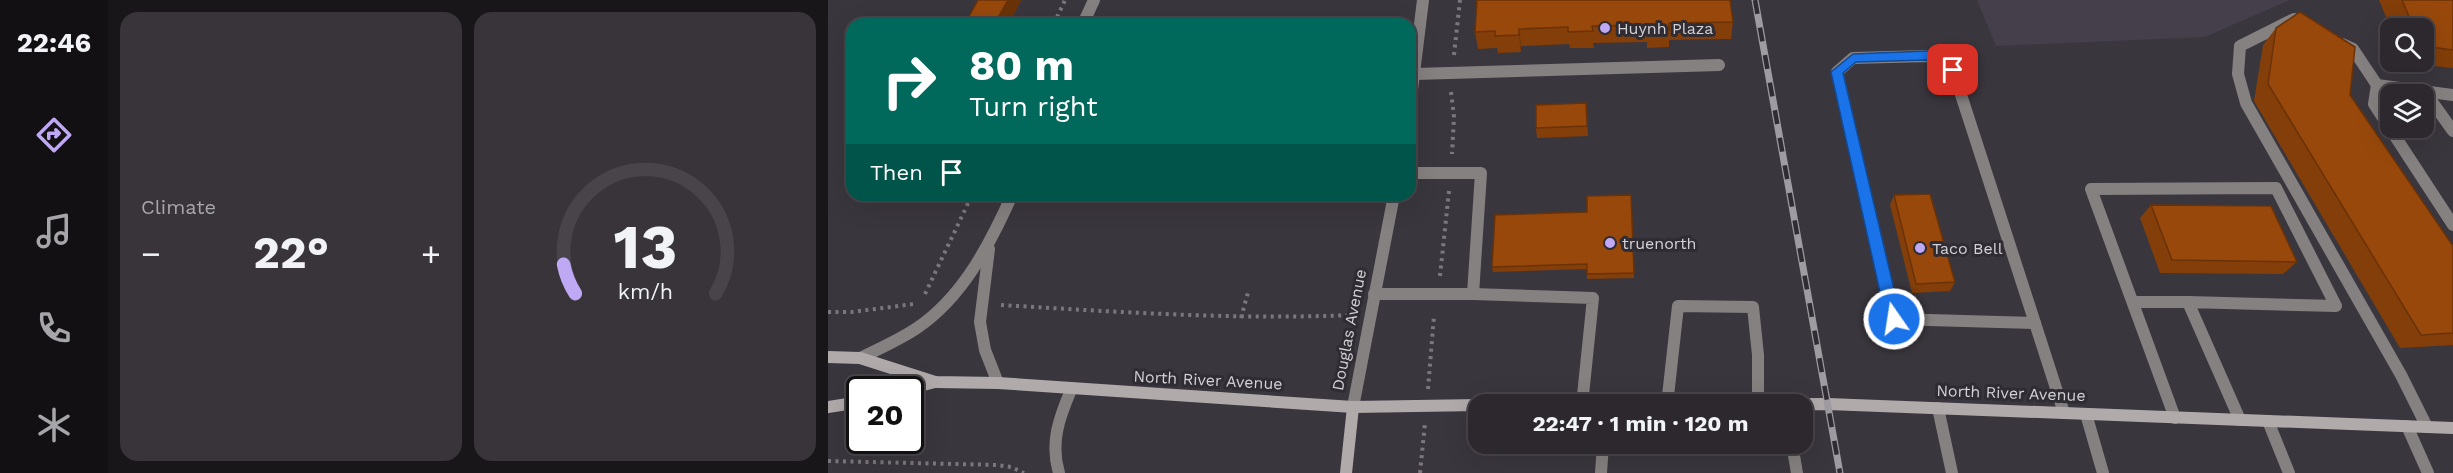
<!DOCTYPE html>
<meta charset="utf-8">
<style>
body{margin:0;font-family:"Work Sans",sans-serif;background:#38343a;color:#f1f3f6;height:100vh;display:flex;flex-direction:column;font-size:22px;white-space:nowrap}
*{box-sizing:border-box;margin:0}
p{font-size:20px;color:#a6a6aa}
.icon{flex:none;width:33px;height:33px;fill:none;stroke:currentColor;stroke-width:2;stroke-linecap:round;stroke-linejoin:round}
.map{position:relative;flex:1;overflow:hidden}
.sheet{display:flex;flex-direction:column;gap:12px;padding:12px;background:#181619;width:720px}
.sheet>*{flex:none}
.hud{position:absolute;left:18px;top:18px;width:570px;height:183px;border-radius:18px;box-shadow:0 6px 24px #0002,0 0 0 2px #48444a;background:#00695c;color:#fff;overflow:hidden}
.buttons{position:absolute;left:1552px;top:18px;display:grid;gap:12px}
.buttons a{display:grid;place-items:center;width:54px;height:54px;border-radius:12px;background:#2c282e;box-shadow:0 6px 24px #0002,0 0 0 2px #48444a;font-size:30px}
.speed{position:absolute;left:18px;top:376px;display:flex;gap:12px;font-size:30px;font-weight:700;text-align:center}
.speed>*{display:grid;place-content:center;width:78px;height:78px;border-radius:50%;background:#2c282e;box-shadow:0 6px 24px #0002,0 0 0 2px #48444a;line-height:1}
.speed .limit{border:3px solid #111;border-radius:9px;background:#fff;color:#111}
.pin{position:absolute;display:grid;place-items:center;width:51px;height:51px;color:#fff;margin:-26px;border-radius:12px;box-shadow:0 3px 9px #0006}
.me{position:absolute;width:66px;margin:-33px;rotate:347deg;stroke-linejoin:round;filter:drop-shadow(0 0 4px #0008)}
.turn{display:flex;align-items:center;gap:21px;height:126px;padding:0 24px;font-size:27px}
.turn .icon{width:78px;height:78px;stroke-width:2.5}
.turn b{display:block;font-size:42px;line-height:51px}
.then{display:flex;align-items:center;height:57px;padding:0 24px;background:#0003;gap:12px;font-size:22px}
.big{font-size:45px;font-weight:700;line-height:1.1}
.sheet .tile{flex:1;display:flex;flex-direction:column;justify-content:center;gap:9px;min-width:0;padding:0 21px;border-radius:18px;background:#38343a}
.sheet .dial{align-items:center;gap:0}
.dial svg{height:156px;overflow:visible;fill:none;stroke:#48444a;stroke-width:7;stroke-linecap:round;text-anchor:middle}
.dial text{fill:#f1f3f6;stroke:none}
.heat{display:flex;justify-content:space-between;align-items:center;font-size:33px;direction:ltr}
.sheet .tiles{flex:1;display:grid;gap:12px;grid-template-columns:repeat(2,1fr)}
.trip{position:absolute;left:640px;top:394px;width:345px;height:60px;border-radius:18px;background:#2c282e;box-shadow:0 6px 24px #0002,0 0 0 2px #48444a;font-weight:700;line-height:60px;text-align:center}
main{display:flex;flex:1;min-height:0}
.tabs{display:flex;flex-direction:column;width:108px;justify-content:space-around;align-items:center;background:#121012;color:#a6a6aa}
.tabs .icon{width:42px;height:42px}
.tabs .active{color:#bfa8f4}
.tabs b{font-size:27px;color:#f1f3f6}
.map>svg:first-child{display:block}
.built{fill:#453e4b}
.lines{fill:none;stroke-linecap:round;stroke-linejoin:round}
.path{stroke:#7b787d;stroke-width:4;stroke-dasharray:3 4.5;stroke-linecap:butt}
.service{stroke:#868181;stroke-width:12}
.minor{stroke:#868181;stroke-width:12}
.tertiary{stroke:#868181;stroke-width:12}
.secondary{stroke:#b1aaaa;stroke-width:12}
.rail-casing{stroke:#9e9ca1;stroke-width:7}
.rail{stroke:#302c33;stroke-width:4.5;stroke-dasharray:14;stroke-linecap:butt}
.wall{fill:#833e09}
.shaded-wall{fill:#6a3208}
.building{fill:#98480b;stroke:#6a3208;stroke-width:1.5}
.route{fill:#1a73e8;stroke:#114b97;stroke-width:1.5}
.poi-dot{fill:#bfa8f4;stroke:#302c33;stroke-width:2}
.labels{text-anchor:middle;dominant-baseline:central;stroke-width:6;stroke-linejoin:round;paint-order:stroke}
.poi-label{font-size:16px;fill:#d4d2d6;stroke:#302c33;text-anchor:start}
.street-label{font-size:16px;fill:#d4d2d6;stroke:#302c33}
</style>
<main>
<nav class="tabs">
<b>22:46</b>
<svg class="icon active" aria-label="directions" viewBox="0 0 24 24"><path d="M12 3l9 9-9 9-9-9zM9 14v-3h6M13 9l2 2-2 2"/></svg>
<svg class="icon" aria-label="music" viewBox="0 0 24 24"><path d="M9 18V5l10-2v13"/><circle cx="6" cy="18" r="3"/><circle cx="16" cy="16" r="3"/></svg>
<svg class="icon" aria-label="phone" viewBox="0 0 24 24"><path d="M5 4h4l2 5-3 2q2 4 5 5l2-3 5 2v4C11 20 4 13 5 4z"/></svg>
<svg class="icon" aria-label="climate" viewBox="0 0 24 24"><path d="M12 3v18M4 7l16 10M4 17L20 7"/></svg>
</nav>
<section class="sheet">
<div class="tiles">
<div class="tile"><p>Climate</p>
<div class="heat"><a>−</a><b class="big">22°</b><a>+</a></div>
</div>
<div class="tile dial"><svg viewBox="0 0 100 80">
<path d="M14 69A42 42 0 1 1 86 69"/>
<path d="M14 69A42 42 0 0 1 8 54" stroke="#bfa8f4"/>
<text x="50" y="56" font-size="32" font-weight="700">13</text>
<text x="50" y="72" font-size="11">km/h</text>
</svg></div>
</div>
</section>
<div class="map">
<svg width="1625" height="473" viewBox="0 0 1625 473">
<rect width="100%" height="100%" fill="#3a363d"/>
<polygon class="built" points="1149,0 1462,0 1377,37 1168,46"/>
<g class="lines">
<g class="path">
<polyline points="226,24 237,0"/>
<polyline points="626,55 632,0"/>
<polyline points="623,92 626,117 624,154"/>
<polyline points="612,276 621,191"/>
<polyline points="97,294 144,195"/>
<path d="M173,305C291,312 407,320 525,315"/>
<polyline points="0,312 24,312 86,304"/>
<polyline points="413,318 421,289"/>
<polyline points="600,389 606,316"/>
<polyline points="0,461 169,465 183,467 196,473"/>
<polyline points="592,473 597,423"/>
</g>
<g class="service">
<polyline points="1466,19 1412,46 1410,74 1418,103 1573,375 1599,427"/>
<polyline points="1514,44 1525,49 1549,85"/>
<polygon points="1100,56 1125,70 1207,323 1066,319 1009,72 1025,58"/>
<polyline points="587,74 891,65"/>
<polyline points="1597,92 1625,131"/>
<polyline points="1625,95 1549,85 1546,104 1625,225"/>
<polyline points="582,173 653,173 645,294 765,298 754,405"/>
<polyline points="546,294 645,294"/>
<polyline points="1305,302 1360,302"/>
<polyline points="1207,323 1236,413"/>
<polyline points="839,405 850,306 925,307 930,355 930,404"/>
<polyline points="1110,408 1124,473"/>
<polyline points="1258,414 1275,473"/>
<polyline points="1347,418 1263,189 1448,188 1508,306 1360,302 1412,420"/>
<polyline points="1440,421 1461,473"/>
<polyline points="1579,426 1600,473"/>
<polyline points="964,444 969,473"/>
<path d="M231,473C222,443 231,418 243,390"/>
<polyline points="773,473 775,444"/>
</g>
<g class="minor">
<polyline points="255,24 266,0"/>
<polyline points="161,249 152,322 157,350 170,383"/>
<path d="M32,358C51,349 71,340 89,328C135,297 162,244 184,195"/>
</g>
<g class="tertiary">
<polyline points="582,106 595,0"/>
<polyline points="525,407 566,195"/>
</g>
<g class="secondary">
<polyline points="0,357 32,358 107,382 170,383 525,407 651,405"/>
<polyline points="76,390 107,382"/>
<polyline points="739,405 1000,404 1625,428"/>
<polyline points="0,407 32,402"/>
<polyline points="518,473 525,407"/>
</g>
<g class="rail-casing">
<polyline id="rail" points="927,0 1012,473"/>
</g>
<use href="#rail" class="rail"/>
</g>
<g class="wall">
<polygon points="150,0 193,0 181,24 140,24 138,22"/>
<polygon points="649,0 905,22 903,39 841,40 841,47 819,48 819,42 765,43 766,48 742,48 741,44 693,46 693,52 670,53 669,48 650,49 647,32"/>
<polygon points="1551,0 1625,0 1625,68 1577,63 1577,62 1596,62 1596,28 1563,29"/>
<polygon points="1448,28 1522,95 1625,246 1625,345 1572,348 1426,101 1435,45"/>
<polygon points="759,113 760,136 709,138 708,128"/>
<polygon points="803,195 806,278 759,279 759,269 665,272 664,267 759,212"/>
<polygon points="1066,195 1127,282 1122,291 1084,293 1062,205"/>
<polygon points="1323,205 1469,262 1455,274 1332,273 1312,218"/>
</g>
<g class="shaded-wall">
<polygon points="180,0 193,0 181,24 170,24 168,21"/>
<polygon points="691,29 693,46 693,52 691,35"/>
</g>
<g class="building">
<polygon points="150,0 180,0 168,21 138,22"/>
<polygon points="649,0 902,0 905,22 841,23 841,30 819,31 819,25 764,26 765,31 740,32 740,27 691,29 691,35 667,36 667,31 647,32"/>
<polygon points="1574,0 1625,0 1625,50 1596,46 1596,28 1586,28"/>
<polygon points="1472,12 1527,47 1522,95 1625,246 1625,333 1593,335 1440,84 1448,28"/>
<polygon points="456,22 456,24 414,24"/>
<polygon points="758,103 759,126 708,128 708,105"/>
<polygon points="1102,194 1127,282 1088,284 1066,195"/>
<polygon points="803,195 806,273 759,274 759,264 664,267 667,215 759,212 759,196"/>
<polygon points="1323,205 1443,206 1469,262 1344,260"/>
</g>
<polygon class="route" points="1100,51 1129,67 1129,73 1121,73 1098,60 1028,62 1015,73 1073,319 1071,323 1066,325 1060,323 1058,319 1003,72 1025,54"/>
<g class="poi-dot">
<circle cx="777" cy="28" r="6"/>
<circle cx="782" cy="243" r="6"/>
<circle cx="1092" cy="248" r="6"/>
</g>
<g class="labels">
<g class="poi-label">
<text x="789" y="28">Huynh Plaza</text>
<text x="794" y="243">truenorth</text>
<text x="1104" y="248">Taco Bell</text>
</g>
<g class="street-label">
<text transform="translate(521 330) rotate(-79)">Douglas Avenue</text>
<text transform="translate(380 380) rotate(3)">North River Avenue</text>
<text transform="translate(1183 393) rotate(2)">North River Avenue</text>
</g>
</g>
</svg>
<div class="buttons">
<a><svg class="icon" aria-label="search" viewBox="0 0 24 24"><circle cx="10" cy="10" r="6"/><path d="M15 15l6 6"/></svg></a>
<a><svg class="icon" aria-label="layers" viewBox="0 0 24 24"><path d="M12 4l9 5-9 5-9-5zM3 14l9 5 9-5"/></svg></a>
</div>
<div class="speed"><div class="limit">20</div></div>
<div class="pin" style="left:1125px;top:70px;background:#d93025"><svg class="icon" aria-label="arrive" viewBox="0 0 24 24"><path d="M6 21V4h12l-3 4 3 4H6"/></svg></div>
<svg class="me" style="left:1066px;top:319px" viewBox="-20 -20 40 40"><circle r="17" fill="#1a73e8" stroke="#fff" stroke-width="3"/><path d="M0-11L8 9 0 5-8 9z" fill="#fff"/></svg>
<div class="trip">22:47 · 1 min · 120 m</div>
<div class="hud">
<div class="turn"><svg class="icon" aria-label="right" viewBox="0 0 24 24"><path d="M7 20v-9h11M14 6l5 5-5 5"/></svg><div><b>80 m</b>Turn right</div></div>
<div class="then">Then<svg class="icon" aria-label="arrive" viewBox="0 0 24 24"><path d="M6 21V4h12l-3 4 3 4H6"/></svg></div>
</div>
</div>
</main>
